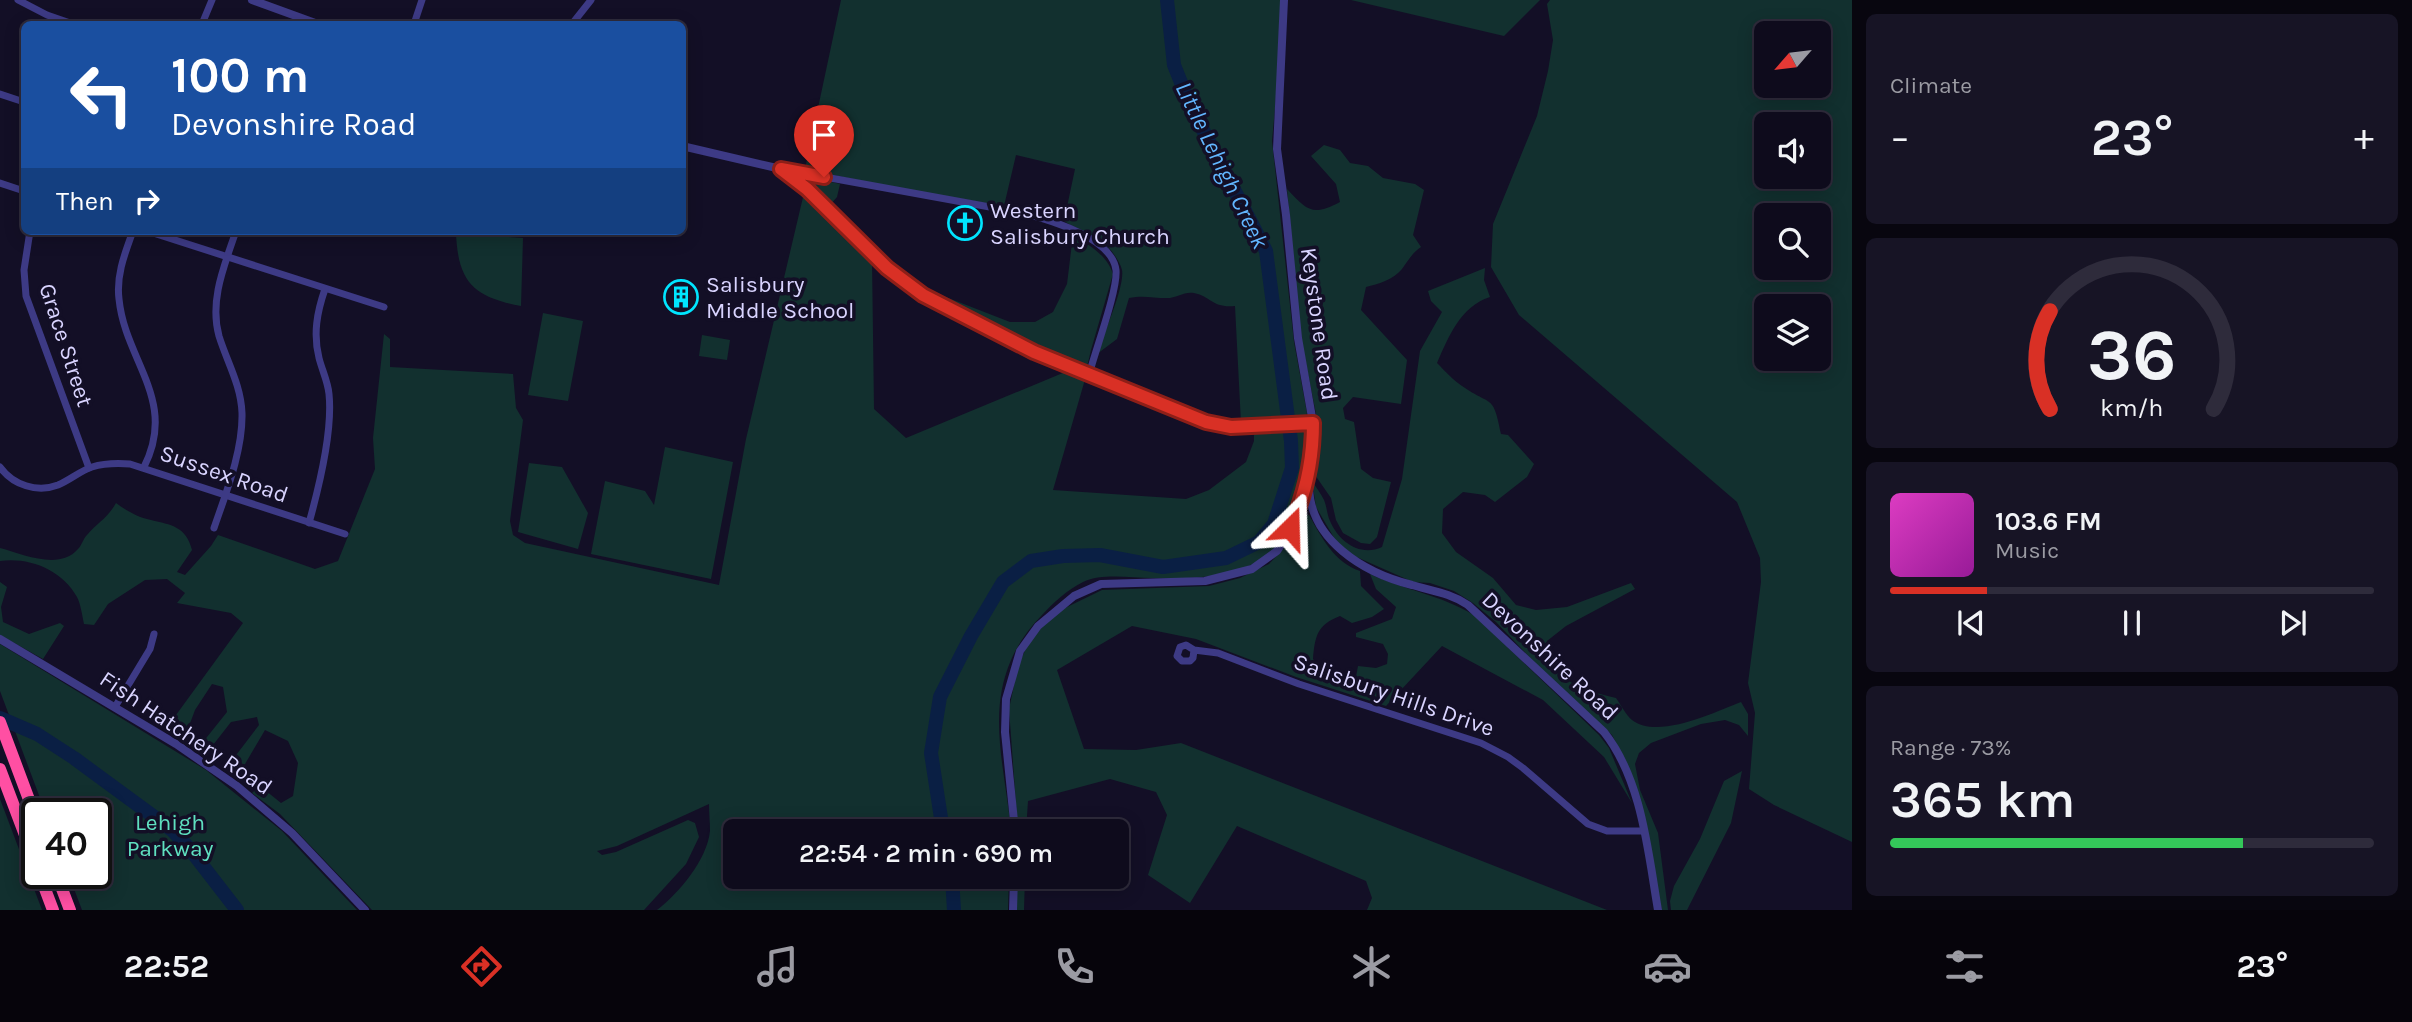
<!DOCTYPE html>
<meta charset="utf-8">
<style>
body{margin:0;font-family:Karla,sans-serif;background:#171425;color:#f1f3f6;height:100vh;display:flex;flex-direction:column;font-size:26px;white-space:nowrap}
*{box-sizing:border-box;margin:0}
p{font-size:23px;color:#9b9ba3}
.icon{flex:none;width:38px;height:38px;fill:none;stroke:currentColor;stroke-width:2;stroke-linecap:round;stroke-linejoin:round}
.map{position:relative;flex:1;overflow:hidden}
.side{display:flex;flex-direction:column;gap:14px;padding:14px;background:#08060f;width:560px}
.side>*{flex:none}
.banner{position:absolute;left:21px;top:21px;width:665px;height:214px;border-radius:10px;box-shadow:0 4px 18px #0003,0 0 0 2px #2e2b3b;background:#1a4fa0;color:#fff;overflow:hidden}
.needle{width:46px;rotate:242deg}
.tools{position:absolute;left:1754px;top:21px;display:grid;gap:14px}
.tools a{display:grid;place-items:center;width:77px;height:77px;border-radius:10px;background:#0e0b1c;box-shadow:0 4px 18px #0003,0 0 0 2px #2e2b3b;font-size:35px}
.speed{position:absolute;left:21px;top:798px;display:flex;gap:14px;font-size:35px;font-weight:700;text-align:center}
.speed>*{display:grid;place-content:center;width:91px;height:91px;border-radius:50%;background:#0e0b1c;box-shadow:0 4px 18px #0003,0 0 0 2px #2e2b3b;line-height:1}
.speed .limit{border:4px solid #111;border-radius:10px;background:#fff;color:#111}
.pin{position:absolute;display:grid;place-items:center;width:60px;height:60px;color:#fff;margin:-72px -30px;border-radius:50% 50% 50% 0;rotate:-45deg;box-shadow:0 0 7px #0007}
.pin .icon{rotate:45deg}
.me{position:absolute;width:77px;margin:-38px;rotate:22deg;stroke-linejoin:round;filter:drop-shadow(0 0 5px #0008)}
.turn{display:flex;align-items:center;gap:24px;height:147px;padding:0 35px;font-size:32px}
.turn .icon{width:91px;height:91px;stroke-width:2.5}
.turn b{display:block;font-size:49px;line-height:60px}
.then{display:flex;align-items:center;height:66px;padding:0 35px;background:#0003;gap:14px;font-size:26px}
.big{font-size:52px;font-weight:600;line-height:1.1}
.side .card{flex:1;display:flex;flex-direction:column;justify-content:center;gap:10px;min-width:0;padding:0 24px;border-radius:10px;background:#171425}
.side .dial{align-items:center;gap:0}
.dial svg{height:182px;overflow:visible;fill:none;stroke:#2e2b3b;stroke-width:7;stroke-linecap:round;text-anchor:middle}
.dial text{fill:#f1f3f6;stroke:none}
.song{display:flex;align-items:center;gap:21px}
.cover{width:84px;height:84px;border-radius:10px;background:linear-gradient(135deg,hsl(310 70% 55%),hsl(300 70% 35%))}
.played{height:7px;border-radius:4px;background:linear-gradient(90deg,#d93025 20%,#2e2b3b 20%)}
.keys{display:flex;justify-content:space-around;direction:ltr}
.heat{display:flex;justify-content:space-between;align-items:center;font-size:38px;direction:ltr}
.charge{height:10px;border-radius:5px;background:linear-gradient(90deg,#34c759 73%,#2e2b3b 0)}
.trip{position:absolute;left:723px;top:819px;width:406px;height:70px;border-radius:10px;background:#0e0b1c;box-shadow:0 4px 18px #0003,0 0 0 2px #2e2b3b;font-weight:600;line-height:70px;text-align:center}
.tab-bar{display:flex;height:112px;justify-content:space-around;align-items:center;background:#06040b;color:#9b9ba3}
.tab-bar .icon{width:49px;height:49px}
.tab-bar .active{color:#d93025}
.tab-bar b{font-size:32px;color:#f1f3f6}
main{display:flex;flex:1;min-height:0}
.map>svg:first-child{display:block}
.green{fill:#12302f;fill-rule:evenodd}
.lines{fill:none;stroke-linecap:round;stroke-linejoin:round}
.river{stroke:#0a1f44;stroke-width:14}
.minor{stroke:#3d3a85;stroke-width:7}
.tertiary{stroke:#3d3a85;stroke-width:8}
.motorway{stroke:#ff4fa3;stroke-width:12}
.route-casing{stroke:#8d1f18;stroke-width:18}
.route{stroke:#d93025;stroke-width:12}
.labels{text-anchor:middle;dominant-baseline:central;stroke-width:7;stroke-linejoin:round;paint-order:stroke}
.poi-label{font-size:23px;fill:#d9d4ff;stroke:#130f26;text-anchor:start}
.street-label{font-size:23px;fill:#d9d4ff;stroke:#130f26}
.park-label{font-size:23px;fill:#5fe0c0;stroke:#130f26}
.water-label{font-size:24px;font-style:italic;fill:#62b6ff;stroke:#130f26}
</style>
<main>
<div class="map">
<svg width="1852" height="910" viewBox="0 0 1852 910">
<rect width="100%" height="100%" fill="#130f26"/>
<g class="green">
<path d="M841,0H1282L1280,53L1272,141L1294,342L1307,413L1305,419L1254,420L1241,423L1235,306C1212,308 1212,297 1194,293C1185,291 1176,298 1167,298C1153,298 1143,295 1129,298L1117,339L1097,354C1103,335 1125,287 1122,270C1120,262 1113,252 1107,246C1095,234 1078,230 1064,221L1075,169L1016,155L1004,206L886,186L805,169Z"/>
<polygon points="1351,0 1540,0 1504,36"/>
<path d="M1550,0H1852V842L1774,805L1749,789L1755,713L1748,683L1761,582L1760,558L1737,502L1519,315L1491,267L1493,224L1537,116L1548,71L1553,40L1547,4ZM1766,33H1818V86H1766ZM1766,124H1818V177H1766ZM1766,215H1818V268H1766ZM1766,306H1818V359H1766Z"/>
<path d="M1324,145L1340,150L1350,163L1368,166L1383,178L1415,184L1424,190L1413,235L1421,247C1412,253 1408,261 1402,269C1393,280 1378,284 1366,287L1361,310L1407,360L1401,404L1353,397L1343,408L1345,419L1354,422L1361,469L1373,478L1391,482L1377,537L1370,544L1361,543L1343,533L1336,520L1331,498L1315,475L1317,419L1301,338L1287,189C1307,210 1312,217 1340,202L1336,184L1311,156Z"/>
<polygon points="805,176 840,184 837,197 829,206 805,181"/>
<path d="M804,193L872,260L874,409L906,438L1070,370L1086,376L1053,490L1186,499L1209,490L1246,462L1254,441V431L1308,429C1306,466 1301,493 1286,527C1282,534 1279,544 1273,550C1243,579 1190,579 1151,578C1131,578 1102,573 1083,582C1067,590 1054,602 1042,615C1021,636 1008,660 1002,689C993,734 1007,785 1011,831H735V877H1009L1008,910H657C679,893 707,860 710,831C710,823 709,812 709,804L617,846L597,851L602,855L616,852L688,820L695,823L699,837L686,864L644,910H372L280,814L252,793L260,786L281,803L293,796L298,763L288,741L265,730L238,776L227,767L259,725L257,717L231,722L206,754L199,747L227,712L223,687L212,684L195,710L185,737L168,726L243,623L231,613L177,603L185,593L167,579L145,580L108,604L94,625L84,624C82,615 81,605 77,597C62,570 30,557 0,561V548C23,554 59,571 78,549C82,545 83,539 87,535C98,522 107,519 116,503C127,511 137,517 151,520C171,525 186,526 192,550L177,572L185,575L211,546L218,535L315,569L338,561L375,469L373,438L384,334L390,339V367L513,374L516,408L523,420L510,521L513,535L525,543L719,585L746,439Z"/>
<path d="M456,233L523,238L521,306C474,297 458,283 456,233Z"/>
<path d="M1073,235C1089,245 1107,255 1113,274L1091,350L1087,367L1082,368C1019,343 951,311 896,272L920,287L1010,322H1035L1053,312L1067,284Z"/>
<path d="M1485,268L1484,280L1490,297C1460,307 1449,336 1437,363C1445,371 1453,380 1462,386C1492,407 1493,393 1501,434L1508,435L1534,464L1527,477L1495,502L1485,495L1463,492L1443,509L1442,533L1456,552L1493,578L1516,605L1536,610L1567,607L1631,583L1635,589L1566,626L1547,641L1546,657C1568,687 1582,689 1616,698C1621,705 1626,715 1632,720C1658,740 1715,712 1741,702L1748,714V736L1739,725L1725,720L1701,724L1651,743L1639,753L1635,764L1640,790L1658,833L1668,910H1662L1624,758L1612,735L1536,664L1496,622L1473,603L1454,591L1430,583L1413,582L1352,555L1336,541L1316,507L1312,481C1316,487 1321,494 1324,500C1327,507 1327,515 1330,521C1339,542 1360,557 1382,547L1402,479L1420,351L1442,312L1431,301L1428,291Z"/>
<polygon points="543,313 583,321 568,401 528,395"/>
<polygon points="702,335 730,340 727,360 699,356"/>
<polygon points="665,447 733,462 711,579 591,554 605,481 645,491 654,505"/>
<polygon points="529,463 562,467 588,513 578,549 518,532"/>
<path d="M1309,515C1322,538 1334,562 1360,571L1361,586L1384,609L1372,617L1352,623L1340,616C1317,625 1315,636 1313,659L1327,676L1355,682L1358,666L1376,668L1387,664L1388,654L1383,644L1356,637V633L1392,619L1396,607L1376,589L1370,574C1404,590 1441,595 1474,615L1599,735L1609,748L1632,803L1604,757L1543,700L1442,646L1386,706L1296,677L1196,639L1132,626L1057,670L1084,749L1136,750L1181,743L1607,910H1367L1372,898L1366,881L1237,826L1190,903L1148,875L1167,815L1156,792L1110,779L1028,801L1026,831H1018L1009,709L1018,666L1027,646L1042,627L1063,609L1102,590L1209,586L1240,578L1269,564L1286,546L1300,516Z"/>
<polygon points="0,582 7,587 1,607 3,622 29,634 60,623 64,626 43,659 0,635"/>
<polygon points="0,644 206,770 282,831 357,910 82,910 68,873 96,873 96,814 46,814 0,691"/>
<polygon points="1742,771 1731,823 1687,910 1671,910 1670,901 1674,886 1700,839 1724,781"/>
<polygon points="0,799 42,910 0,910"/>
<polygon points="1017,877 1025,877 1024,910 1016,910"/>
</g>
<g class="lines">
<g class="river">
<polyline points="0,718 37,734 74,758 172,830 189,848 237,910"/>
<polyline points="943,831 931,753 940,697 971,636 1003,582 1031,561 1063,556 1100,555 1163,567 1226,558 1259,542 1274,524 1292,468 1291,441 1266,251 1190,105 1174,65 1167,0"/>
<polyline points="952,877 954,910"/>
</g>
<g class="minor">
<polyline points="18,0 47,15 73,24"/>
<polyline points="202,24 212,0"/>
<polyline points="414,24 422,0"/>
<polyline points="572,24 591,0"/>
<polyline points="0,94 24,102"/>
<path d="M781,169L1023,213C1050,220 1112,238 1116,270C1118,290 1095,351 1089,375"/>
<polyline points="0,183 24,191"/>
<polyline points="30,231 24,270 26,296 89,468"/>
<path d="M133,231C125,253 116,275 119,299C125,361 178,400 144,467"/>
<polyline points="147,231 384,307"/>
<path d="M0,467C13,485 37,493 58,485C70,480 80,471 92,467C105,463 117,463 130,464L345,534"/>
<path d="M309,523C319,487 333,432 329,394C328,382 322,370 319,358C313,334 317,312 325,289"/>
<path d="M214,528C226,493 243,450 242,413C241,385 227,362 219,336C209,300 225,264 236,231"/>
<polyline points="1194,650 1193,658 1190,661 1182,661 1177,656 1180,647 1186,645 1194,650 1218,653 1299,684 1481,743 1508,757 1523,768 1588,824 1607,831 1643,831"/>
<polyline points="115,707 150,649 154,634"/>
</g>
<g class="tertiary">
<polyline points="252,0 318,24"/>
<polyline points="682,146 781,169 808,189 887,268 923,295 1034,352 1206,422 1231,427 1313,423"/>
<path d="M1309,485C1309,540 1364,573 1412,585C1432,591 1450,593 1468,605L1604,732C1642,780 1648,852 1658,910"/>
<polyline points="0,639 176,744 237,786 292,833 365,910"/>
<polyline points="1015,831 1005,732 1006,699 1020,651 1038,626 1074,596 1101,584 1205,581 1252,569 1277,551 1285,539 1301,502 1311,462 1313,423 1298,338 1286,215 1277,149 1284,0"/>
<polyline points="1013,910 1014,877"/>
</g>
<g class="motorway">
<polyline points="0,722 37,821"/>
<polyline points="0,769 37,867"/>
<polyline points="39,873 53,910"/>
<polyline points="56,873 70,910"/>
</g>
</g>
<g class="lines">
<g class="route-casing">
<path id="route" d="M824,177L781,169L807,189L887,268L923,295L1034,352L1206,422L1231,427L1313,423C1313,461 1306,494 1290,528"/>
</g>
<use href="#route" class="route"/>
</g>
<defs>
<g id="church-ring" transform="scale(1.75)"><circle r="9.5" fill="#130f26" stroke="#00e5ff" stroke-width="1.5"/><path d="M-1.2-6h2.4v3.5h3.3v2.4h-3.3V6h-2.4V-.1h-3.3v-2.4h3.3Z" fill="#00e5ff"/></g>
<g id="building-ring" transform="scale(1.75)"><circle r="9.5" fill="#130f26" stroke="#00e5ff" stroke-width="1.5"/><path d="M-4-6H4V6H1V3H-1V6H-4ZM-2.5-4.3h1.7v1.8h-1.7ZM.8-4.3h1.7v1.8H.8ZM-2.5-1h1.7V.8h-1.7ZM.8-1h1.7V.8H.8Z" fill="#00e5ff"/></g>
</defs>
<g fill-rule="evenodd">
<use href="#church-ring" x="965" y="223"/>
<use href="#building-ring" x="681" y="297"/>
</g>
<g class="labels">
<g class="poi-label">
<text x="990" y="210">Western<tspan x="990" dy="26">Salisbury Church</tspan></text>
<text x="706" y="284">Salisbury<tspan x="706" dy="26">Middle School</tspan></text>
</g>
<g class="street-label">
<text transform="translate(1319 324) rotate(82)">Keystone Road</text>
<text transform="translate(66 345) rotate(72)">Grace Street</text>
<text transform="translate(224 474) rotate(19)">Sussex Road</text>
<text transform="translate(1550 656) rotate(43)">Devonshire Road</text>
<text transform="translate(1394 695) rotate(19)">Salisbury Hills Drive</text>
<text transform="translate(186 733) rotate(34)">Fish Hatchery Road</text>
</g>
<g class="park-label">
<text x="170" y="822">Lehigh<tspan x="170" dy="26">Parkway</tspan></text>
</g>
<g class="water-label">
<text transform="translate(1222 165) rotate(64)">Little Lehigh Creek</text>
</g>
</g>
</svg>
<div class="tools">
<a><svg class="needle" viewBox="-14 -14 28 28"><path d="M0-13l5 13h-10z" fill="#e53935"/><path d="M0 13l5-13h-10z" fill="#9b9ba3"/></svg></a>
<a><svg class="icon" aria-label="sound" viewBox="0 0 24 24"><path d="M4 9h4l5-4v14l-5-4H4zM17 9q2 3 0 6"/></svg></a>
<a><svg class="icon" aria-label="search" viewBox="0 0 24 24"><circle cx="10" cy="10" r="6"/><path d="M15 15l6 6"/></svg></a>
<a><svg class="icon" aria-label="layers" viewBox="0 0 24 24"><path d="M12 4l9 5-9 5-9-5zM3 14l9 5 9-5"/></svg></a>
</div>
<div class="speed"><div class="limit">40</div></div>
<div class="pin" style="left:824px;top:177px;background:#d93025"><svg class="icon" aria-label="arrive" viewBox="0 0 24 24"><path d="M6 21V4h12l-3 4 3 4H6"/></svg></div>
<svg class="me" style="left:1290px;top:528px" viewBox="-20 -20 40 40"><path d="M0-17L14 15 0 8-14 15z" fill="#d93025" stroke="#fff" stroke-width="4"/></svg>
<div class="trip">22:54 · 2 min · 690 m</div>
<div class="banner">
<div class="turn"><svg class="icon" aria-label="left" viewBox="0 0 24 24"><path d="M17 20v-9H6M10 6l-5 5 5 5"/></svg><div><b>100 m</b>Devonshire Road</div></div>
<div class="then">Then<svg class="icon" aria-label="right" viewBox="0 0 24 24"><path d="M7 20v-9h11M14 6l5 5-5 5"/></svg></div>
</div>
</div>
<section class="side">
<div class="card"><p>Climate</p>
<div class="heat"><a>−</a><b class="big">23°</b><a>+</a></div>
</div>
<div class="card dial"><svg viewBox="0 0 100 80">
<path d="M14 69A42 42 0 1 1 86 69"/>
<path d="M14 69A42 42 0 0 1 14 26" stroke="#d93025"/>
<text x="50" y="56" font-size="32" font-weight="700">36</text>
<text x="50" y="72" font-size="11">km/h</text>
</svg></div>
<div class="card">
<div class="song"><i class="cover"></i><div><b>103.6 FM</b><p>Music</p></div></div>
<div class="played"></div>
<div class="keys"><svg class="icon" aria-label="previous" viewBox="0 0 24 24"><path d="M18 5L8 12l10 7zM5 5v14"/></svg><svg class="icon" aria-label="pause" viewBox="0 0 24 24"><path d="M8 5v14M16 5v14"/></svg><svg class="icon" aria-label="next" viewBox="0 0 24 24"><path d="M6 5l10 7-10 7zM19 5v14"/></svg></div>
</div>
<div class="card"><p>Range · 73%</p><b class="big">365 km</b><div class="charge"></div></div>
</section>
</main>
<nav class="tab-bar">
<b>22:52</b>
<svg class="icon active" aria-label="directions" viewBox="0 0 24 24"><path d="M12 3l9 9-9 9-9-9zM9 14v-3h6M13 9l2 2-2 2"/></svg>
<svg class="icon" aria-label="music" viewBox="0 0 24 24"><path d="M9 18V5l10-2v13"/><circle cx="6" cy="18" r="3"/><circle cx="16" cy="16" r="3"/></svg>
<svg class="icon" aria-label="phone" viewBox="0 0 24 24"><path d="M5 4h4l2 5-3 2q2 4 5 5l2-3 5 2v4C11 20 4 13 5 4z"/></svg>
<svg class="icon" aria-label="climate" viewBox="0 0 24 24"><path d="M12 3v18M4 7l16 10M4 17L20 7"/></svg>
<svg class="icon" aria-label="car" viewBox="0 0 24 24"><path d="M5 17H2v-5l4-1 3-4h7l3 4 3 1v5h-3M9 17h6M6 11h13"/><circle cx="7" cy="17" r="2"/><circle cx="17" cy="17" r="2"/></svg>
<svg class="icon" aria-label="filters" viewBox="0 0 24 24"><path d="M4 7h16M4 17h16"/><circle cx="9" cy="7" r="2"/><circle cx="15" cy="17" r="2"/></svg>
<b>23°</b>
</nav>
